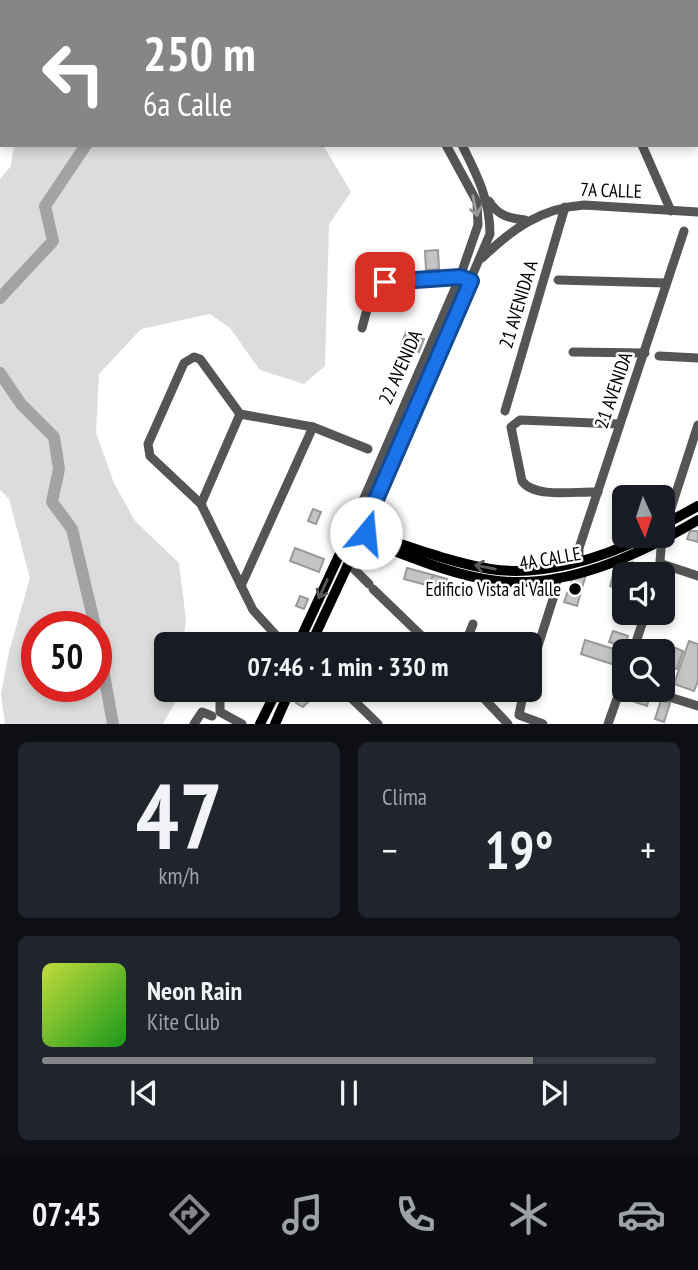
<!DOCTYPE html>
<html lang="es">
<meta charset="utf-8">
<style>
body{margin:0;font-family:"PT Sans Narrow",sans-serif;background:#20242c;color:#f1f3f6;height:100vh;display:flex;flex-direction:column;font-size:26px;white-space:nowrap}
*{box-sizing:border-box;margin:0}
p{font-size:23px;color:#9ea1a6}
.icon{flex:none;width:38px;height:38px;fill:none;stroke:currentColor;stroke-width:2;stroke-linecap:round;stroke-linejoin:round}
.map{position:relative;height:724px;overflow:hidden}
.drawer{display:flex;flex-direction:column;gap:18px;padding:18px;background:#0d0f14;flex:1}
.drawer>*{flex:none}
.top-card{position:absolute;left:0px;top:0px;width:698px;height:147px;box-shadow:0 4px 10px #0003;background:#858687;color:#fff;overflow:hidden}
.needle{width:46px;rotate:177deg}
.buttons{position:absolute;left:612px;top:485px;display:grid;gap:14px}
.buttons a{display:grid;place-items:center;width:63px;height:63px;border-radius:10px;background:#171b24;box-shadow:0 4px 10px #0003;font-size:35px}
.speed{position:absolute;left:21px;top:611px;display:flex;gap:14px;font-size:35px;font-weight:700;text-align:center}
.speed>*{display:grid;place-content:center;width:91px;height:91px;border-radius:50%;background:#171b24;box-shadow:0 4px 10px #0003;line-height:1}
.speed .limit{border:10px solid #d22;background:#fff;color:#111}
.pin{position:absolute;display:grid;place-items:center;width:60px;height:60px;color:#fff;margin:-30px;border-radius:14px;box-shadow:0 4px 10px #0006}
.me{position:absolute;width:77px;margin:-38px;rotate:17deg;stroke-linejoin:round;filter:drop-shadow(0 0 5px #0008)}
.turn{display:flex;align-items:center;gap:24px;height:147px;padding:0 28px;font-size:32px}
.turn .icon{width:91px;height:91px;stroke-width:2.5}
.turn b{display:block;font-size:49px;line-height:60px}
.big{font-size:52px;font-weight:700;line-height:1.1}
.drawer .tile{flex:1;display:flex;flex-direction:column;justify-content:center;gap:10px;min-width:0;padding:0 24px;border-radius:10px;background:#20242c}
.drawer .dial{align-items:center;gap:0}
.dial b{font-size:91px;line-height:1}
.song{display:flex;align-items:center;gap:21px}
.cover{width:84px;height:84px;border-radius:10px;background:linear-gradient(135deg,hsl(70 70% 55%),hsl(120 70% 35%))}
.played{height:7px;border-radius:4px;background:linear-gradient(90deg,#858687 80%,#363941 80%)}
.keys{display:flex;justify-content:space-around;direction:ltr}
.heat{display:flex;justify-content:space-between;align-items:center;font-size:38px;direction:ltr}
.drawer .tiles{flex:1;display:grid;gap:18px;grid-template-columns:1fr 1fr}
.tile:last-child{grid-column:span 2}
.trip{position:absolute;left:154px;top:632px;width:388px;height:70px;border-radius:10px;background:#171b24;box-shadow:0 4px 10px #0003;font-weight:700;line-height:70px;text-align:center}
.menu{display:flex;height:112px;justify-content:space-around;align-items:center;background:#090b0e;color:#9ea1a6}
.menu .icon{width:49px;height:49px}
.menu .selected{color:#858687}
.menu b{font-size:32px;color:#f1f3f6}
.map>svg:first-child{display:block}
.green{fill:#dcdcdc;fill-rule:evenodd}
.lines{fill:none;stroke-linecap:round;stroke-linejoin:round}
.river{stroke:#a3a3a3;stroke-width:12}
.building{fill:#c4c4c4;stroke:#999;stroke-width:2}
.minor{stroke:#555;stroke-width:9}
.major{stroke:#000;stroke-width:10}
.oneway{stroke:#999}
.oneway2{stroke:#595959}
.route-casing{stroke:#114b97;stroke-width:18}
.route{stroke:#1a73e8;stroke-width:12}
.poi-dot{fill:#000;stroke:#fff;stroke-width:2.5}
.labels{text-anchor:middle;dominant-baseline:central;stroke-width:5;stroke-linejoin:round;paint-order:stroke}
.street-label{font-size:19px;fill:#000;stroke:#fff}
.poi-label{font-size:19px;fill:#000;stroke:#fff;text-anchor:end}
</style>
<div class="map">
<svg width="698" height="724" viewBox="0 0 698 724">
<rect width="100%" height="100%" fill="#fff"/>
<path class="green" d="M14,145H323L351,192L329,224L325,366L304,384L260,370L230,328L210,314L141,329L99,374L96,433L114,483L135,521L179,563L186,620L183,644H166V690H178L177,699L163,724H5L1,694L9,652L30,578L9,499L0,490V179L11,166ZM37,626H96V686H37Z"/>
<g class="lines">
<g class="river">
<polyline points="177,2 177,0"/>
<polyline points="0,298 53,241 45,206 86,145"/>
<polyline points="0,373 21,404 54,437 59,469 52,502 72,529 95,626"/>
<polyline points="96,630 113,724"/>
</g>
</g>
<g class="building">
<polygon points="438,250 439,269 426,270 425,251"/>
<polygon points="362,265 371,276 365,281 356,270"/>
<polygon points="406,332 424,339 419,352 401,345"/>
<polygon points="313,509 321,512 316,524 308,521"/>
<polygon points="690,531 698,531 698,542 687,539"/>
<polygon points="295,548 324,559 319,572 290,561"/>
<polygon points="632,562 630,569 649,574 625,574 625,590 610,586 615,568"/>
<polygon points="407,568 433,575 430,586 404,579"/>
<polygon points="586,574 577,606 564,602 573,577"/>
<polygon points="433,575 447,579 444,589 430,586"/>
<polygon points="300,596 308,599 304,609 296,606"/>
<polygon points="613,631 628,636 625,647 609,642"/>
<polygon points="585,640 620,651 615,665 581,654"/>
<polygon points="689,641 698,644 698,681 694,691 674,684"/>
<polygon points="673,647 683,651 677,669 667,665"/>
<polygon points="633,690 650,695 647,706 626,699"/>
<polygon points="298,694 308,702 303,707 296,703"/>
<polygon points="661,700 670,703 664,722 655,719"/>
</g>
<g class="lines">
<g class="minor">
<polyline points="404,0 405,2"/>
<polyline points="30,2 30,0"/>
<polyline points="291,2 291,0"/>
<polyline points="393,2 394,0"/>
<polyline points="595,2 595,0"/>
<polyline points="0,65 2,65"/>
<polyline points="642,145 671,211"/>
<path d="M489,201C498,216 509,218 525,220"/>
<path d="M482,258C512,229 541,208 584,205L698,212"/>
<polyline points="558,280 665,283"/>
<polyline points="362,328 372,291 379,283 463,278"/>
<polyline points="573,352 645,353"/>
<polyline points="659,356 698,358"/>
<polyline points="505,411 565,207"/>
<path d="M598,492C577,491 535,499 522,481L511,427L520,420L619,424"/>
<polyline points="201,504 240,414"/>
<polyline points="352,526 460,277 478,225 477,202 446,145"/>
<path d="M364,527L490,234C490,200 477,175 462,145"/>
<polyline points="663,533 698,425"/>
<polyline points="579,560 579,548 684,231"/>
<polyline points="348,563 369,584"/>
<polyline points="662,564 698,576"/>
<polyline points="659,574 662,536"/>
<polyline points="241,586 313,427"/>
<polyline points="373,589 430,644"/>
<polyline points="212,644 218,639 232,644"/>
<polyline points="284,644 253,610 201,504 150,456 148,444 184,363 194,357 200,359 240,414 313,427 368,449"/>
<polyline points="465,644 473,624"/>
<polyline points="633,651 646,612"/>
<polyline points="530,671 554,596 557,578"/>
<polyline points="207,690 220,697"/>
<polyline points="224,690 220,697 220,712 242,724"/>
<polyline points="343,690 378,724"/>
<polyline points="476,690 508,724"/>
<polyline points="524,690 519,715 543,724"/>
<polyline points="647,690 698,706"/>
<polyline points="194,724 202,712 212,716"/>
<polyline points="608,724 625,676"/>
</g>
<g class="major">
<circle cx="357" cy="533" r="8"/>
<polyline points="663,525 698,506"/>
<path d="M366,533C406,545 448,562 490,569C540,577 601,559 646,536"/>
<path d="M362,539C403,553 447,574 490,580C563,591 637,556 698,520"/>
<polyline points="298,644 349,534"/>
<polyline points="311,644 359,541"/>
<polyline points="260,724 277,690"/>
<polyline points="275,724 290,690"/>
</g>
</g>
<defs><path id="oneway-shaft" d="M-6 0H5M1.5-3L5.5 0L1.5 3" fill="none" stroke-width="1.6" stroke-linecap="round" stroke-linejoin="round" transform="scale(1.75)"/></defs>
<use class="oneway" href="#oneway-shaft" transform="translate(475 206) rotate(78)"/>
<g class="oneway2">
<use href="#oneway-shaft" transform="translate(485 567) rotate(-169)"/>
<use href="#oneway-shaft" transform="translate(323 589) rotate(115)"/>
</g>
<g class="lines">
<g class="route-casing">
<polyline id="route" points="366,533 364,527 471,281 460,277 385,282"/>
</g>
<use href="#route" class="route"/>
</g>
<circle class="poi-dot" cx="575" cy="589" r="7"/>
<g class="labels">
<g class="street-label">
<text transform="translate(611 190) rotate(2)">7A CALLE</text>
<text transform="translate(518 304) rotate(-73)">21 AVENIDA A</text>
<text transform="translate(400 367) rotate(-66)">22 AVENIDA</text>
<text transform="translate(613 390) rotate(-71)">21 AVENIDA</text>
<text transform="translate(550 558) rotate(-10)">4A CALLE</text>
</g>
<g class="poi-label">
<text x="561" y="589">Edificio Vista al Valle</text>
</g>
</g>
</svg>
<div class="buttons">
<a><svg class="needle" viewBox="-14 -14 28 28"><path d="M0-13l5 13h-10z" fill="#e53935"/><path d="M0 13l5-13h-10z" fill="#9ea1a6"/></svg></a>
<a><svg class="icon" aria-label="sound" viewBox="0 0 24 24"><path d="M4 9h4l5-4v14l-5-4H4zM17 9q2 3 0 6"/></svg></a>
<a><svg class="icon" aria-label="search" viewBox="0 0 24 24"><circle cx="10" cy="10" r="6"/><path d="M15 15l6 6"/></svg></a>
</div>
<div class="speed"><div class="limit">50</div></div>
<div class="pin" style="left:385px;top:282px;background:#d93025"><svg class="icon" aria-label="arrive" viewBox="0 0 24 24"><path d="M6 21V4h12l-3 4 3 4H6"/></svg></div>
<svg class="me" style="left:366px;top:533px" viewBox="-20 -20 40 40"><circle r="19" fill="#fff"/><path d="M0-13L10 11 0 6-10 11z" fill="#1a73e8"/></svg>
<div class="trip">07:46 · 1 min · 330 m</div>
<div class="top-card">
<div class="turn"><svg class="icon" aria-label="left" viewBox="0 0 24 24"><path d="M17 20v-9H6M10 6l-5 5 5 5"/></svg><div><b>250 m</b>6a Calle</div></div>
</div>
</div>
<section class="drawer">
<div class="tiles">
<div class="tile dial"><b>47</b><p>km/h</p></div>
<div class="tile"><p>Clima</p>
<div class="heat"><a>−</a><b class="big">19°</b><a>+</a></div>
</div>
<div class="tile">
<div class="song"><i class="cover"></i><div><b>Neon Rain</b><p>Kite Club</p></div></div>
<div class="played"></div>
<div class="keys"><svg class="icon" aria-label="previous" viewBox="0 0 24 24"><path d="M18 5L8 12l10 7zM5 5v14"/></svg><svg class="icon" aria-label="pause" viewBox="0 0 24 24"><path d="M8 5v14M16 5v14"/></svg><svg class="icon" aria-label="next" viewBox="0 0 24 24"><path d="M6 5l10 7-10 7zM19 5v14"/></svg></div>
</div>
</div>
</section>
<nav class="menu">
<b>07:45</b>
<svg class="icon selected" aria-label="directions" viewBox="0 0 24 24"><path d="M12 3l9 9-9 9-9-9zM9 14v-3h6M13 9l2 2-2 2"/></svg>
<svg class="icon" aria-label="music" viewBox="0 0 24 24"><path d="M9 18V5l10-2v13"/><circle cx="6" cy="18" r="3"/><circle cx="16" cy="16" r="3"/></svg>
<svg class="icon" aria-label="phone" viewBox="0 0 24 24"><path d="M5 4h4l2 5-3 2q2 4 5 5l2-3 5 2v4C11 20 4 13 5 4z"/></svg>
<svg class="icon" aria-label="climate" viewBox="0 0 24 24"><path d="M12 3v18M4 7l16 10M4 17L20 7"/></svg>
<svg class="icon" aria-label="car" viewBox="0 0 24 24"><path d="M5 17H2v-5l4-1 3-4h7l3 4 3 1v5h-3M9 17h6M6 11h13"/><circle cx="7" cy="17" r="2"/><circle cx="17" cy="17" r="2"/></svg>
</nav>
